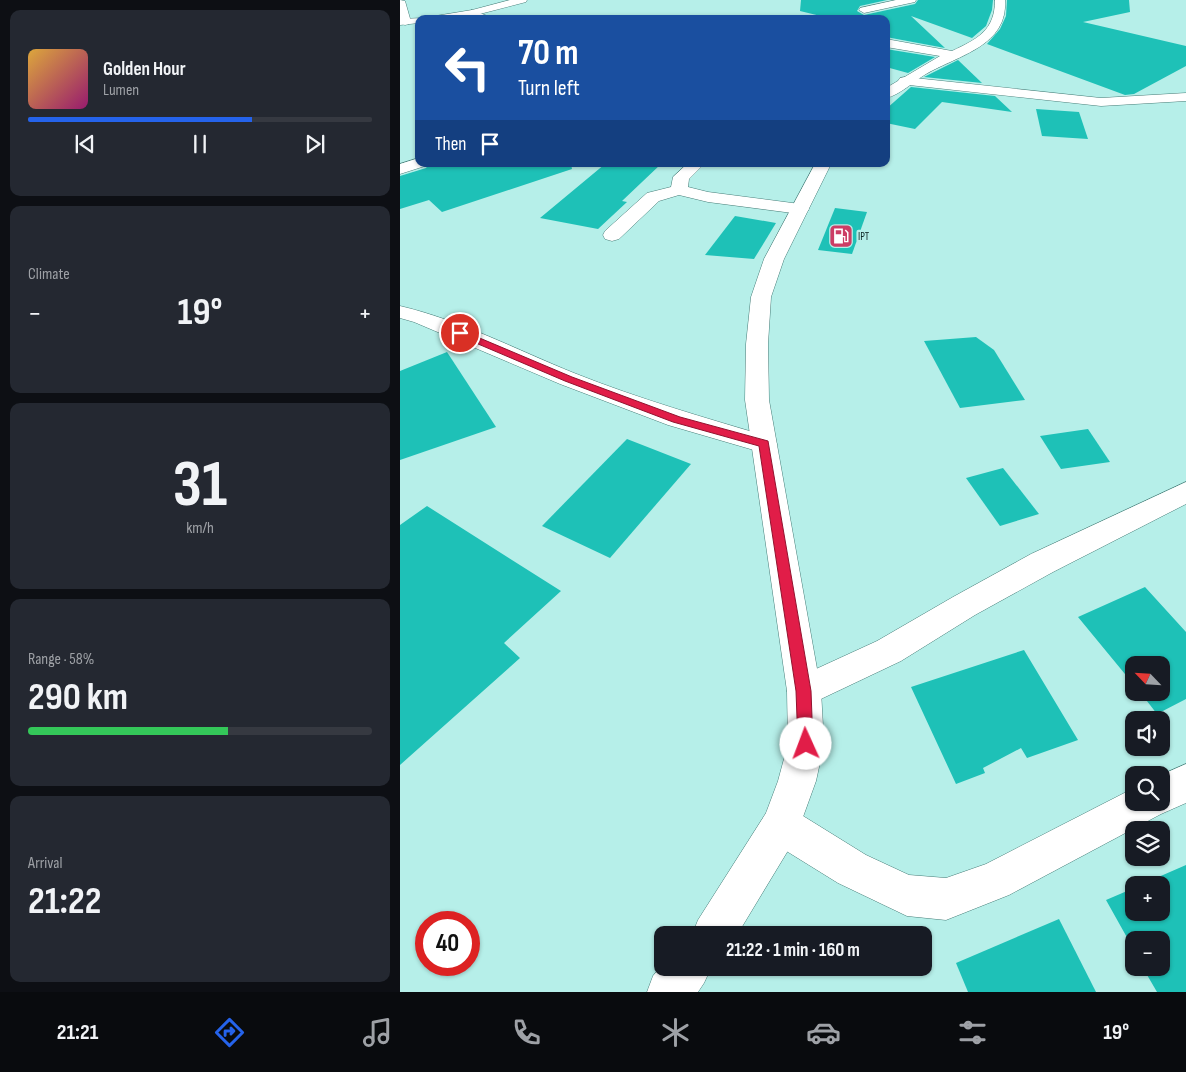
<!DOCTYPE html>
<meta charset="utf-8">
<style>
body{margin:0;font-family:"Sofia Sans Condensed",sans-serif;background:#242831;color:#f1f3f6;height:100vh;display:flex;flex-direction:column;font-size:19px;white-space:nowrap}
*{box-sizing:border-box;margin:0}
p{font-size:16px;color:#9ea1a6}
.icon{flex:none;width:28px;height:28px;fill:none;stroke:currentColor;stroke-width:2;stroke-linecap:round;stroke-linejoin:round}
.map{position:relative;flex:1;overflow:hidden}
.side{display:flex;flex-direction:column;gap:10px;padding:10px;background:#0d0f14;width:400px}
.side>*{flex:none}
.hud{position:absolute;left:15px;top:15px;width:475px;height:152px;border-radius:10px;box-shadow:0 1px 4px #0004;background:#1a4fa0;color:#fff;overflow:hidden}
.needle{width:32px;rotate:295deg}
.controls{position:absolute;left:725px;top:656px;display:grid;gap:10px}
.controls a{display:grid;place-items:center;width:45px;height:45px;border-radius:10px;background:#171b24;box-shadow:0 1px 4px #0004;font-size:25px}
.speed{position:absolute;left:15px;top:911px;display:flex;gap:10px;font-size:25px;font-weight:700;text-align:center}
.speed>*{display:grid;place-content:center;width:65px;height:65px;border-radius:50%;background:#171b24;box-shadow:0 1px 4px #0004;line-height:1}
.speed .limit{border:8px solid #d22;background:#fff;color:#111}
.pin{position:absolute;display:grid;place-items:center;width:42px;height:42px;color:#fff;margin:-21px;border:2px solid #fff;border-radius:50%;box-shadow:0 1px 5px #0007}
.me{position:absolute;width:55px;margin:-28px;rotate:358deg;stroke-linejoin:round;filter:drop-shadow(0 0 4px #0008)}
.turn{display:flex;align-items:center;gap:18px;height:105px;padding:0 20px;font-size:22px}
.turn .icon{width:65px;height:65px;stroke-width:2.5}
.turn b{display:block;font-size:35px;line-height:42px}
.then{display:flex;align-items:center;height:48px;padding:0 20px;background:#0003;gap:10px;font-size:19px}
.big{font-size:38px;font-weight:700;line-height:1.1}
.side .tile{flex:1;display:flex;flex-direction:column;justify-content:center;gap:8px;min-width:0;padding:0 18px;border-radius:10px;background:#242831}
.side .dial{align-items:center;gap:0}
.dial b{font-size:65px;line-height:1}
.song{display:flex;align-items:center;gap:15px}
.cover{width:60px;height:60px;border-radius:8px;background:linear-gradient(135deg,hsl(40 70% 55%),hsl(320 70% 35%))}
.played{height:5px;border-radius:2px;background:linear-gradient(90deg,#2563eb 65%,#363941 65%)}
.keys{display:flex;justify-content:space-around;direction:ltr}
.heat{display:flex;justify-content:space-between;align-items:center;font-size:28px;direction:ltr}
.charge{height:8px;border-radius:4px;background:linear-gradient(90deg,#34c759 58%,#363941 0)}
.trip{position:absolute;left:254px;top:926px;width:278px;height:50px;border-radius:10px;background:#171b24;box-shadow:0 1px 4px #0004;font-weight:700;line-height:50px;text-align:center}
.tab-bar{display:flex;height:80px;justify-content:space-around;align-items:center;background:#090b0e;color:#9ea1a6}
.tab-bar .icon{width:35px;height:35px}
.tab-bar .active{color:#2563eb}
.tab-bar b{font-size:22px;color:#f1f3f6}
main{display:flex;flex:1;min-height:0}
.map>svg:first-child{display:block}
.building{fill:#1ec1b7}
.lines{fill:none;stroke-linecap:round;stroke-linejoin:round}
.minor-casing{stroke:#477d78;stroke-width:1}
.tertiary-casing{stroke:#477d78;stroke-width:1}
.minor{fill:#fff;fill-rule:evenodd}
.tertiary{fill:#fff;fill-rule:evenodd}
.route{fill:#e11d48;stroke:#92132f}
.labels{text-anchor:middle;dominant-baseline:central;stroke-width:4.5;stroke-linejoin:round;paint-order:stroke}
.far-poi-label{font-size:11px;fill:#0b2220;stroke:#b6efe9;text-anchor:start}
</style>
<main>
<section class="side">
<div class="tile">
<div class="song"><i class="cover"></i><div><b>Golden Hour</b><p>Lumen</p></div></div>
<div class="played"></div>
<div class="keys"><svg class="icon" aria-label="previous" viewBox="0 0 24 24"><path d="M18 5L8 12l10 7zM5 5v14"/></svg><svg class="icon" aria-label="pause" viewBox="0 0 24 24"><path d="M8 5v14M16 5v14"/></svg><svg class="icon" aria-label="next" viewBox="0 0 24 24"><path d="M6 5l10 7-10 7zM19 5v14"/></svg></div>
</div>
<div class="tile"><p>Climate</p>
<div class="heat"><a>−</a><b class="big">19°</b><a>+</a></div>
</div>
<div class="tile dial"><b>31</b><p>km/h</p></div>
<div class="tile"><p>Range · 58%</p><b class="big">290 km</b><div class="charge"></div></div>
<div class="tile"><p>Arrival</p><b class="big">21:22</b></div>
</section>
<div class="map">
<svg width="786" height="992" viewBox="0 0 786 992">
<rect width="100%" height="100%" fill="#b6efe9"/>
<g class="building">
<polygon points="401,0 487,0 460,6 457,11 464,15 515,4 518,0 593,0 592,10 586,26 572,38 511,16 545,48 486,37 486,19 433,19 400,11"/>
<polygon points="607,0 729,0 730,12 683,22 786,46 786,66 734,94 725,95 587,44 600,29 606,16"/>
<polygon points="486,49 535,57 508,73 486,67"/>
<polygon points="558,60 582,83 524,77"/>
<polygon points="511,87 595,96 612,112 542,102 515,129 486,123 486,109"/>
<polygon points="636,109 679,112 688,139 642,136"/>
<polygon points="29,164 171,164 172,169 42,212 29,200 0,209 0,176 26,168"/>
<polygon points="205,164 261,164 222,201 227,202 198,229 140,218"/>
<polygon points="435,208 467,212 452,254 418,250"/>
<polygon points="335,216 376,223 354,259 305,255"/>
<polygon points="576,337 594,350 625,400 560,408 524,341"/>
<polygon points="47,352 96,427 0,460 0,371"/>
<polygon points="688,429 710,462 661,469 640,436"/>
<polygon points="227,439 291,464 210,558 142,526"/>
<polygon points="603,468 639,514 600,526 566,478"/>
<polygon points="27,506 161,591 104,643 120,658 0,765 0,525"/>
<polygon points="745,587 786,632 786,699 757,714 740,692 761,692 761,665 734,665 734,685 678,617"/>
<polygon points="624,650 678,740 627,758 621,748 583,768 585,773 556,784 511,687"/>
<polygon points="786,865 786,992 757,992 743,968 761,968 761,940 734,940 734,950 706,900 734,888 734,912 761,912 761,885 740,885"/>
<polygon points="659,919 696,992 568,992 556,963"/>
</g>
<g class="lines">
<g class="minor-casing">
<g id="minor">
<polygon points="0,0 5,1 11,22 9,24 5,25 0,23"/>
<polygon points="496,0 516,0 515,2 464,13 459,10 460,8"/>
<path d="M72,10L90,17L91,19C82,19 73,20 67,13Z"/>
<polygon points="505,77 701,98 786,93 786,101 701,106 500,84 498,81 500,78"/>
<polygon points="287,164 304,164 289,179 288,187 308,192 400,204 406,205 409,209 406,213 400,214 308,202 279,195 259,201 219,239 212,241 205,239 203,235 205,231 247,193 271,187 273,177"/>
<path d="M0,306C60,320 117,350 174,373C239,399 306,418 373,438L377,444L373,450L364,453L268,425L160,384L14,322L0,318Z"/>
<polygon points="786,482 786,504 653,572 575,615 501,661 404,707 392,702 387,691 392,680 477,641 553,597 631,554"/>
<polygon points="786,764 786,803 761,814 609,895 546,920 507,916 438,883 367,839 362,825 367,811 381,806 395,811 466,855 509,875 546,878 586,864 734,788 734,802 761,802 761,775"/>
</g>
</g>
<g class="tertiary-casing">
<g id="tertiary">
<polygon points="110,0 127,0 126,2 72,16 54,19 19,19 19,23 0,25 0,19 23,18 72,10"/>
<path d="M595,0H605C608,46 559,55 526,74C514,81 500,95 486,98V88L540,56L486,47V39L552,51C577,39 595,31 595,0Z"/>
<polygon points="19,158 19,164 27,164 25,166 0,174 0,164"/>
<polygon points="415,164 431,164 384,259 371,297 368,344 369,400 421,691 424,744 416,781 395,839 337,935 292,935 298,920 366,813 378,781 388,744 387,691 345,400 346,344 351,297 364,259"/>
<polygon points="262,965 262,968 311,968 304,983 298,992 247,992 253,976"/>
</g>
</g>
<use href="#minor" class="minor"/>
<use href="#tertiary" class="tertiary"/>
</g>
<polygon class="route" points="57,331 63,331 172,377 280,417 368,441 411,691 413,744 411,750 406,752 400,750 398,744 396,691 359,446 273,422 165,381 57,335"/>
<defs>
<g id="fuel-square" transform="scale(1.25)"><rect x="-9" y="-9" width="18" height="18" rx="4" fill="#cc3d65" stroke="#b6efe9"/><path d="M-5.5-6h7V0h2V4h1.3V-2.5L3-4.5l.8-.8L6-3V5H2.5V1h-1V6h-7ZM-4.2-4.7v3.2H.2V-4.7Z" fill="#fff"/></g>
</defs>
<g fill-rule="evenodd">
<use href="#fuel-square" x="441" y="236"/>
</g>
<g class="labels">
<g class="far-poi-label">
<text x="458" y="236">IPT</text>
</g>
</g>
</svg>
<div class="controls">
<a><svg class="needle" viewBox="-14 -14 28 28"><path d="M0-13l5 13h-10z" fill="#e53935"/><path d="M0 13l5-13h-10z" fill="#9ea1a6"/></svg></a>
<a><svg class="icon" aria-label="sound" viewBox="0 0 24 24"><path d="M4 9h4l5-4v14l-5-4H4zM17 9q2 3 0 6"/></svg></a>
<a><svg class="icon" aria-label="search" viewBox="0 0 24 24"><circle cx="10" cy="10" r="6"/><path d="M15 15l6 6"/></svg></a>
<a><svg class="icon" aria-label="layers" viewBox="0 0 24 24"><path d="M12 4l9 5-9 5-9-5zM3 14l9 5 9-5"/></svg></a>
<a>+</a>
<a>−</a>
</div>
<div class="speed"><div class="limit">40</div></div>
<div class="pin" style="left:60px;top:333px;background:#d93025"><svg class="icon" aria-label="arrive" viewBox="0 0 24 24"><path d="M6 21V4h12l-3 4 3 4H6"/></svg></div>
<svg class="me" style="left:406px;top:744px" viewBox="-20 -20 40 40"><circle r="19" fill="#fff"/><path d="M0-13L10 11 0 6-10 11z" fill="#e11d48"/></svg>
<div class="trip">21:22 · 1 min · 160 m</div>
<div class="hud">
<div class="turn"><svg class="icon" aria-label="left" viewBox="0 0 24 24"><path d="M17 20v-9H6M10 6l-5 5 5 5"/></svg><div><b>70 m</b>Turn left</div></div>
<div class="then">Then<svg class="icon" aria-label="arrive" viewBox="0 0 24 24"><path d="M6 21V4h12l-3 4 3 4H6"/></svg></div>
</div>
</div>
</main>
<nav class="tab-bar">
<b>21:21</b>
<svg class="icon active" aria-label="directions" viewBox="0 0 24 24"><path d="M12 3l9 9-9 9-9-9zM9 14v-3h6M13 9l2 2-2 2"/></svg>
<svg class="icon" aria-label="music" viewBox="0 0 24 24"><path d="M9 18V5l10-2v13"/><circle cx="6" cy="18" r="3"/><circle cx="16" cy="16" r="3"/></svg>
<svg class="icon" aria-label="phone" viewBox="0 0 24 24"><path d="M5 4h4l2 5-3 2q2 4 5 5l2-3 5 2v4C11 20 4 13 5 4z"/></svg>
<svg class="icon" aria-label="climate" viewBox="0 0 24 24"><path d="M12 3v18M4 7l16 10M4 17L20 7"/></svg>
<svg class="icon" aria-label="car" viewBox="0 0 24 24"><path d="M5 17H2v-5l4-1 3-4h7l3 4 3 1v5h-3M9 17h6M6 11h13"/><circle cx="7" cy="17" r="2"/><circle cx="17" cy="17" r="2"/></svg>
<svg class="icon" aria-label="filters" viewBox="0 0 24 24"><path d="M4 7h16M4 17h16"/><circle cx="9" cy="7" r="2"/><circle cx="15" cy="17" r="2"/></svg>
<b>19°</b>
</nav>
